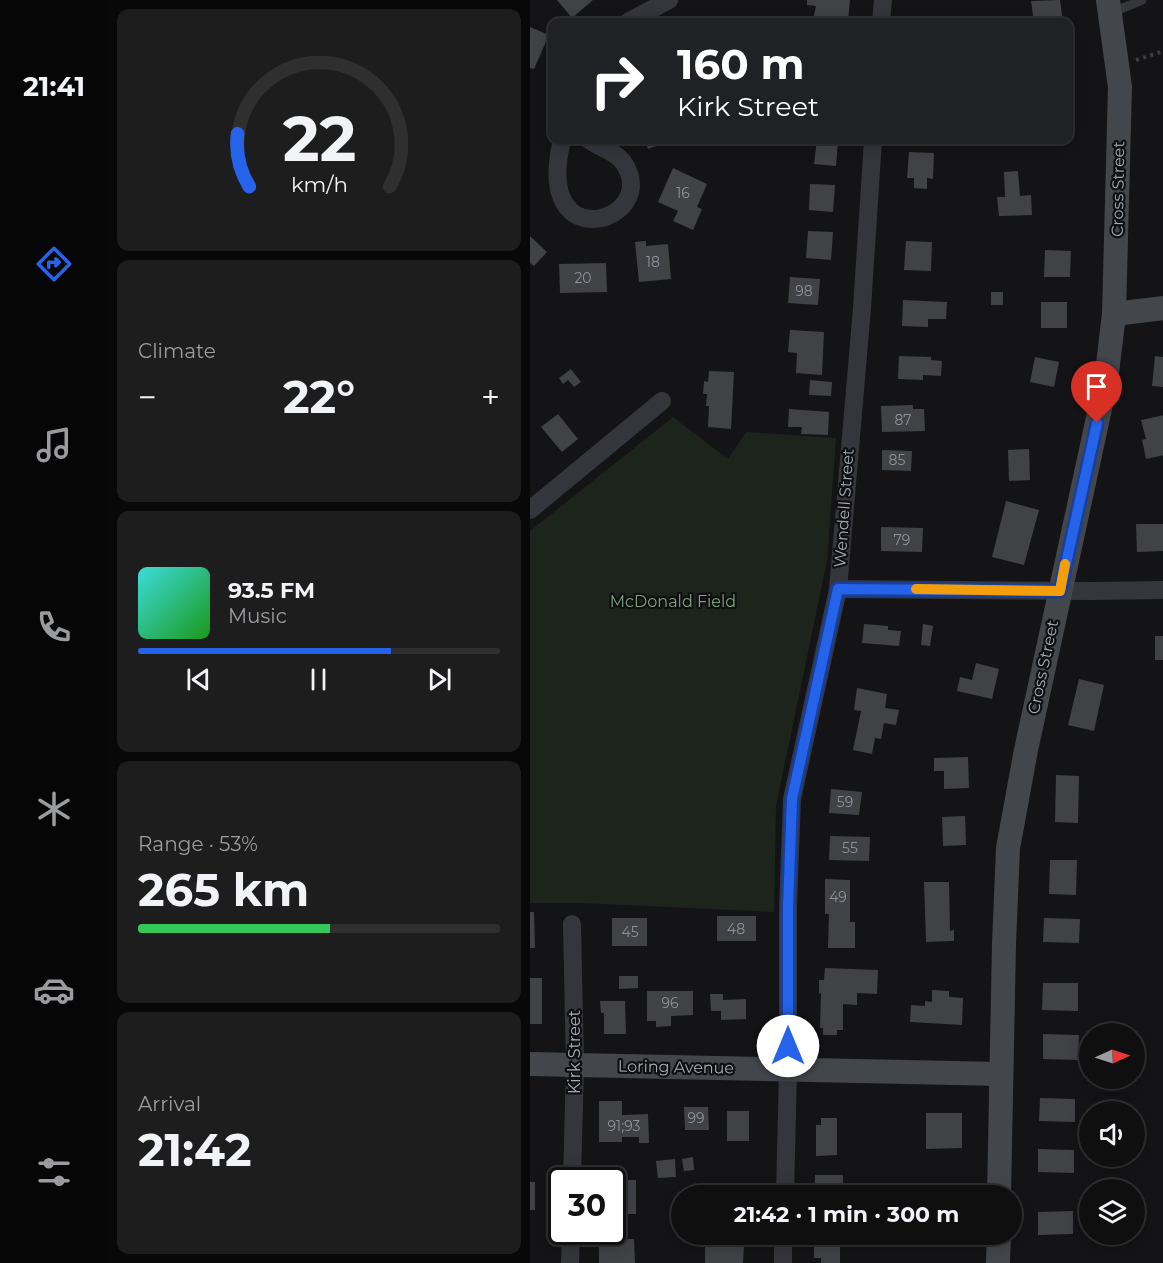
<!DOCTYPE html>
<meta charset="utf-8">
<style>
body{margin:0;font-family:Montserrat,sans-serif;background:#1d1d1e;color:#f1f3f6;height:100vh;display:flex;flex-direction:column;font-size:22px;white-space:nowrap}
*{box-sizing:border-box;margin:0}
p{font-size:20px;color:#9b9c9f}
.icon{flex:none;width:33px;height:33px;fill:none;stroke:currentColor;stroke-width:2;stroke-linecap:round;stroke-linejoin:round}
.map{position:relative;flex:1;overflow:hidden}
.drawer{display:flex;flex-direction:column;gap:9px;padding:9px;background:#080809;width:422px}
.drawer>*{flex:none}
.top-card{position:absolute;left:18px;top:18px;width:525px;height:126px;border-radius:12px;box-shadow:0 3px 15px #0003,0 0 0 2px #2f2f30;background:#202124;color:#fff;overflow:hidden}
.needle{width:39px;rotate:87deg}
.fabs{position:absolute;left:549px;top:1023px;display:grid;gap:12px}
.fabs a{display:grid;place-items:center;width:66px;height:66px;border-radius:50%;background:#0f0f10;box-shadow:0 3px 15px #0003,0 0 0 2px #2f2f30;font-size:30px}
.speed{position:absolute;left:18px;top:1167px;display:flex;gap:12px;font-size:30px;font-weight:700;text-align:center}
.speed>*{display:grid;place-content:center;width:78px;height:78px;border-radius:50%;background:#0f0f10;box-shadow:0 3px 15px #0003,0 0 0 2px #2f2f30;line-height:1}
.speed .limit{border:3px solid #111;border-radius:9px;background:#fff;color:#111}
.pin{position:absolute;display:grid;place-items:center;width:51px;height:51px;color:#fff;margin:-62px -26px;border-radius:50% 50% 50% 0;rotate:-45deg;box-shadow:0 0 6px #0007}
.pin .icon{rotate:45deg}
.me{position:absolute;width:66px;margin:-33px;rotate:0deg;stroke-linejoin:round;filter:drop-shadow(0 0 4px #0008)}
.turn{display:flex;align-items:center;gap:21px;height:126px;padding:0 30px;font-size:27px}
.turn .icon{width:78px;height:78px;stroke-width:2.5}
.turn b{display:block;font-size:42px;line-height:51px}
.big{font-size:45px;font-weight:700;line-height:1.1}
.drawer .tile{flex:1;display:flex;flex-direction:column;justify-content:center;gap:9px;min-width:0;padding:0 21px;border-radius:12px;background:#1d1d1e}
.drawer .dial{align-items:center;gap:0}
.dial svg{height:156px;overflow:visible;fill:none;stroke:#2f2f30;stroke-width:7;stroke-linecap:round;text-anchor:middle}
.dial text{fill:#f1f3f6;stroke:none}
.song{display:flex;align-items:center;gap:18px}
.cover{width:72px;height:72px;border-radius:9px;background:linear-gradient(135deg,hsl(180 70% 55%),hsl(120 70% 35%))}
.played{height:6px;border-radius:3px;background:linear-gradient(90deg,#2563eb 70%,#2f2f30 70%)}
.keys{display:flex;justify-content:space-around;direction:ltr}
.heat{display:flex;justify-content:space-between;align-items:center;font-size:33px;direction:ltr}
.charge{height:9px;border-radius:4px;background:linear-gradient(90deg,#34c759 53%,#2f2f30 0)}
.trip{position:absolute;left:141px;top:1185px;width:351px;height:60px;border-radius:30px;background:#0f0f10;box-shadow:0 3px 15px #0003,0 0 0 2px #2f2f30;font-weight:700;line-height:60px;text-align:center}
main{display:flex;flex:1;min-height:0}
.dock{display:flex;flex-direction:column;width:108px;justify-content:space-around;align-items:center;background:#060606;color:#9b9c9f}
.dock .icon{width:42px;height:42px}
.dock .on{color:#2563eb}
.dock b{font-size:27px;color:#f1f3f6}
.map>svg:first-child{display:block}
.green{fill:#1c241c}
.building{fill:#404246}
.lines{fill:none;stroke-linecap:round;stroke-linejoin:round}
.path{stroke:#3b3d42;stroke-width:4;stroke-dasharray:3 4.5;stroke-linecap:butt}
.lane{stroke:#35363b;stroke-width:9}
.street{stroke:#35363b;stroke-width:18}
.secondary{stroke:#43464b;stroke-width:24}
.route-casing{stroke:#184099;stroke-width:15}
.route{stroke:#2563eb;stroke-width:10}
.slow{stroke:#f59e0b;stroke-width:10}
.labels{text-anchor:middle;dominant-baseline:central;stroke-width:4.5;stroke-linejoin:round;paint-order:stroke}
.number-label{font-size:14px;fill:#8c929b}
.street-label{font-size:16px;fill:#a5acb7;stroke:#0f0f11}
.park-label{font-size:16px;fill:#7da27c;stroke:#0f0f11}
</style>
<main>
<nav class="dock">
<b>21:41</b>
<svg class="icon on" aria-label="directions" viewBox="0 0 24 24"><path d="M12 3l9 9-9 9-9-9zM9 14v-3h6M13 9l2 2-2 2"/></svg>
<svg class="icon" aria-label="music" viewBox="0 0 24 24"><path d="M9 18V5l10-2v13"/><circle cx="6" cy="18" r="3"/><circle cx="16" cy="16" r="3"/></svg>
<svg class="icon" aria-label="phone" viewBox="0 0 24 24"><path d="M5 4h4l2 5-3 2q2 4 5 5l2-3 5 2v4C11 20 4 13 5 4z"/></svg>
<svg class="icon" aria-label="climate" viewBox="0 0 24 24"><path d="M12 3v18M4 7l16 10M4 17L20 7"/></svg>
<svg class="icon" aria-label="car" viewBox="0 0 24 24"><path d="M5 17H2v-5l4-1 3-4h7l3 4 3 1v5h-3M9 17h6M6 11h13"/><circle cx="7" cy="17" r="2"/><circle cx="17" cy="17" r="2"/></svg>
<svg class="icon" aria-label="filters" viewBox="0 0 24 24"><path d="M4 7h16M4 17h16"/><circle cx="9" cy="7" r="2"/><circle cx="15" cy="17" r="2"/></svg>
</nav>
<section class="drawer">
<div class="tile dial"><svg viewBox="0 0 100 80">
<path d="M14 69A42 42 0 1 1 86 69"/>
<path d="M14 69A42 42 0 0 1 8 42" stroke="#2563eb"/>
<text x="50" y="56" font-size="32" font-weight="700">22</text>
<text x="50" y="72" font-size="11">km/h</text>
</svg></div>
<div class="tile"><p>Climate</p>
<div class="heat"><a>−</a><b class="big">22°</b><a>+</a></div>
</div>
<div class="tile">
<div class="song"><i class="cover"></i><div><b>93.5 FM</b><p>Music</p></div></div>
<div class="played"></div>
<div class="keys"><svg class="icon" aria-label="previous" viewBox="0 0 24 24"><path d="M18 5L8 12l10 7zM5 5v14"/></svg><svg class="icon" aria-label="pause" viewBox="0 0 24 24"><path d="M8 5v14M16 5v14"/></svg><svg class="icon" aria-label="next" viewBox="0 0 24 24"><path d="M6 5l10 7-10 7zM19 5v14"/></svg></div>
</div>
<div class="tile"><p>Range · 53%</p><b class="big">265 km</b><div class="charge"></div></div>
<div class="tile"><p>Arrival</p><b class="big">21:42</b></div>
</section>
<div class="map">
<svg width="634" height="1263" viewBox="0 0 634 1263">
<rect width="100%" height="100%" fill="#141416"/>
<polygon class="green" points="143,417 198,459 216,432 306,438 297,561 246,806 244,912 52,903 0,903 0,531"/>
<g class="building">
<polygon points="27,0 63,0 42,18"/>
<polygon points="277,0 320,0 318,20 284,16 286,6 277,5"/>
<polygon points="530,0 533,22 504,22 501,1"/>
<polygon points="0,27 19,35 4,69 0,68"/>
<polygon points="538,55 541,55 544,84 538,84"/>
<polygon points="115,140 143,140 118,149"/>
<polygon points="287,140 308,141 306,166 284,164"/>
<polygon points="379,152 404,153 403,179 397,178 397,189 384,188 384,178 377,178"/>
<polygon points="143,168 177,184 167,207 172,209 163,230 143,221 148,211 128,202"/>
<polygon points="488,171 490,196 501,195 502,215 469,216 467,197 475,197 474,172"/>
<polygon points="280,184 305,185 303,212 279,210"/>
<polygon points="278,231 303,232 301,260 276,258"/>
<polygon points="0,236 17,252 4,266 0,263"/>
<polygon points="116,241 116,246 138,244 141,279 109,282 105,242"/>
<polygon points="376,241 402,242 401,271 374,270"/>
<polygon points="515,250 541,251 540,277 514,277"/>
<polygon points="76,263 77,292 30,293 29,264"/>
<polygon points="260,277 290,279 288,305 258,303"/>
<rect x="461" y="292" width="12" height="13"/>
<polygon points="373,300 417,302 416,319 398,319 398,327 372,326"/>
<rect x="511" y="302" width="26" height="26"/>
<polygon points="260,330 294,332 292,375 266,373 267,353 258,352"/>
<polygon points="369,356 401,357 401,360 412,361 411,376 393,375 393,380 368,379"/>
<polygon points="625,356 634,357 634,387 622,386"/>
<polygon points="505,357 529,362 524,387 500,382"/>
<polygon points="41,369 51,382 44,387 38,380 33,384 29,378"/>
<polygon points="179,371 204,372 201,429 178,427 179,406 176,406 177,394 173,394 174,381 178,382"/>
<polygon points="280,380 302,382 301,396 279,395"/>
<polygon points="383,405 383,409 394,409 395,431 352,432 351,406"/>
<polygon points="259,409 299,412 298,435 271,434 272,427 258,427"/>
<polygon points="28,414 48,439 32,452 11,427"/>
<polygon points="634,415 634,455 616,459 612,440 616,439 611,420"/>
<polygon points="499,449 500,480 479,481 478,450"/>
<polygon points="352,450 382,451 381,471 352,470"/>
<polygon points="476,501 509,510 494,565 462,557"/>
<polygon points="606,524 634,524 634,551 607,552"/>
<polygon points="351,527 393,528 392,552 351,551"/>
<polygon points="334,624 358,626 358,630 371,631 369,646 332,643"/>
<polygon points="393,624 403,626 400,646 391,645"/>
<rect x="625" y="636" width="9" height="24"/>
<polygon points="446,663 469,669 462,699 427,691 430,677 442,680"/>
<polygon points="549,679 574,685 564,731 538,725"/>
<polygon points="327,688 357,694 355,708 369,710 366,725 354,723 351,739 345,738 342,754 323,750 331,711 324,710"/>
<polygon points="438,757 439,788 414,789 414,771 404,771 404,758"/>
<polygon points="526,775 549,776 548,823 525,822"/>
<polygon points="301,789 332,792 329,815 299,813"/>
<polygon points="435,816 436,845 413,846 412,817"/>
<polygon points="300,836 340,837 339,861 299,860"/>
<polygon points="520,860 547,860 546,895 519,894"/>
<polygon points="295,879 320,880 320,922 325,922 325,948 298,948 299,914 295,914"/>
<polygon points="394,882 419,882 420,931 424,930 424,941 396,942"/>
<polygon points="0,912 4,912 5,948 0,948"/>
<rect x="187" y="916" width="39" height="25"/>
<rect x="82" y="918" width="35" height="28"/>
<polygon points="514,918 550,919 549,943 513,942"/>
<polygon points="295,968 348,970 347,994 327,993 327,1005 313,1004 313,1030 307,1030 307,1035 293,1035 293,1028 290,1028 291,993 289,994 289,980 294,980"/>
<polygon points="89,976 108,976 108,988 89,989"/>
<rect x="0" y="978" width="12" height="46"/>
<polygon points="513,983 548,983 548,1011 512,1010"/>
<polygon points="402,990 419,991 419,997 433,998 432,1025 380,1022 381,1005 395,1006 395,1001 402,1002"/>
<polygon points="117,991 163,991 163,1015 141,1016 141,1026 126,1027 126,1021 117,1021"/>
<polygon points="180,994 193,994 193,1000 216,999 216,1019 191,1020 191,1011 181,1011"/>
<polygon points="70,1001 95,1001 96,1034 74,1034 74,1013 71,1013"/>
<polygon points="513,1034 549,1035 548,1060 513,1059"/>
<polygon points="510,1098 545,1099 545,1122 509,1121"/>
<polygon points="69,1101 92,1101 92,1115 118,1114 119,1143 109,1143 109,1137 92,1137 92,1142 69,1142"/>
<polygon points="154,1107 178,1107 179,1130 155,1130"/>
<rect x="197" y="1111" width="22" height="30"/>
<polygon points="396,1113 432,1113 432,1148 396,1149"/>
<polygon points="291,1118 307,1118 307,1155 286,1156 286,1125 291,1125"/>
<polygon points="508,1149 544,1150 544,1173 508,1172"/>
<polygon points="163,1157 164,1170 154,1171 152,1159"/>
<polygon points="145,1159 146,1177 128,1178 126,1161"/>
<rect x="285" y="1175" width="28" height="21"/>
<rect x="82" y="1180" width="24" height="34"/>
<rect x="0" y="1182" width="5" height="28"/>
<polygon points="177,1184 214,1185 214,1196 177,1196"/>
<rect x="397" y="1185" width="37" height="11"/>
<polygon points="543,1211 543,1234 508,1235 508,1212"/>
<polygon points="284,1234 310,1234 310,1263 291,1263 291,1258 284,1258"/>
<polygon points="426,1236 427,1244 401,1244 400,1237"/>
<polygon points="69,1239 104,1239 105,1263 69,1263"/>
<polygon points="175,1243 214,1244 213,1263 175,1263"/>
</g>
<g class="lines">
<polyline class="path" points="606,60 634,51"/>
<polyline class="lane" points="581,13 612,0"/>
<g class="street">
<polyline points="98,22 139,0"/>
<polyline points="351,22 353,0"/>
<path d="M32,140C2,263 134,220 93,162C85,151 70,148 59,140"/>
<polyline points="0,510 132,401"/>
<polyline points="308,589 563,591 634,590"/>
<polyline points="42,924 45,1066 42,1180"/>
<polyline points="255,1196 258,1069 258,907 262,799 308,589 332,308 343,140"/>
<polyline points="40,1263 41,1232"/>
<polyline points="253,1263 253,1234"/>
</g>
<g class="secondary">
<polyline points="584,314 634,308"/>
<polyline points="0,1064 471,1074"/>
<polyline points="469,1196 474,944 478,848 496,750 576,381 584,314 590,87 578,0"/>
<polyline points="468,1263 469,1234"/>
</g>
</g>
<g class="lines">
<g class="route-casing">
<polyline id="route" points="258,1046 258,907 262,799 308,589 530,591 567,423"/>
</g>
<use href="#route" class="route"/>
<polyline class="slow" points="386,589 530,591 535,564"/>
</g>
<g class="labels">
<g class="number-label">
<text x="153" y="193">16</text>
<text x="123" y="262">18</text>
<text x="53" y="278">20</text>
<text x="274" y="291">98</text>
<text x="373" y="420">87</text>
<text x="367" y="460">85</text>
<text x="372" y="540">79</text>
<text x="315" y="802">59</text>
<text x="320" y="848">55</text>
<text x="308" y="897">49</text>
<text x="206" y="929">48</text>
<text x="100" y="932">45</text>
<text x="140" y="1003">96</text>
<text x="166" y="1118">99</text>
<text x="94" y="1126">91;93</text>
</g>
<g class="street-label">
<text transform="translate(588 189) rotate(-89)">Cross Street</text>
<text transform="translate(314 508) rotate(-86)">Wendell Street</text>
<text transform="translate(513 667) rotate(-78)">Cross Street</text>
<text transform="translate(44 1052) rotate(-90)">Kirk Street</text>
<text transform="translate(146 1067) rotate(1)">Loring Avenue</text>
</g>
<g class="park-label">
<text x="143" y="601">McDonald Field</text>
</g>
</g>
</svg>
<div class="fabs">
<a><svg class="needle" viewBox="-14 -14 28 28"><path d="M0-13l5 13h-10z" fill="#e53935"/><path d="M0 13l5-13h-10z" fill="#9b9c9f"/></svg></a>
<a><svg class="icon" aria-label="sound" viewBox="0 0 24 24"><path d="M4 9h4l5-4v14l-5-4H4zM17 9q2 3 0 6"/></svg></a>
<a><svg class="icon" aria-label="layers" viewBox="0 0 24 24"><path d="M12 4l9 5-9 5-9-5zM3 14l9 5 9-5"/></svg></a>
</div>
<div class="speed"><div class="limit">30</div></div>
<div class="pin" style="left:567px;top:423px;background:#d93025"><svg class="icon" aria-label="arrive" viewBox="0 0 24 24"><path d="M6 21V4h12l-3 4 3 4H6"/></svg></div>
<svg class="me" style="left:258px;top:1046px" viewBox="-20 -20 40 40"><circle r="19" fill="#fff"/><path d="M0-13L10 11 0 6-10 11z" fill="#2563eb"/></svg>
<div class="trip">21:42 · 1 min · 300 m</div>
<div class="top-card">
<div class="turn"><svg class="icon" aria-label="right" viewBox="0 0 24 24"><path d="M7 20v-9h11M14 6l5 5-5 5"/></svg><div><b>160 m</b>Kirk Street</div></div>
</div>
</div>
</main>
